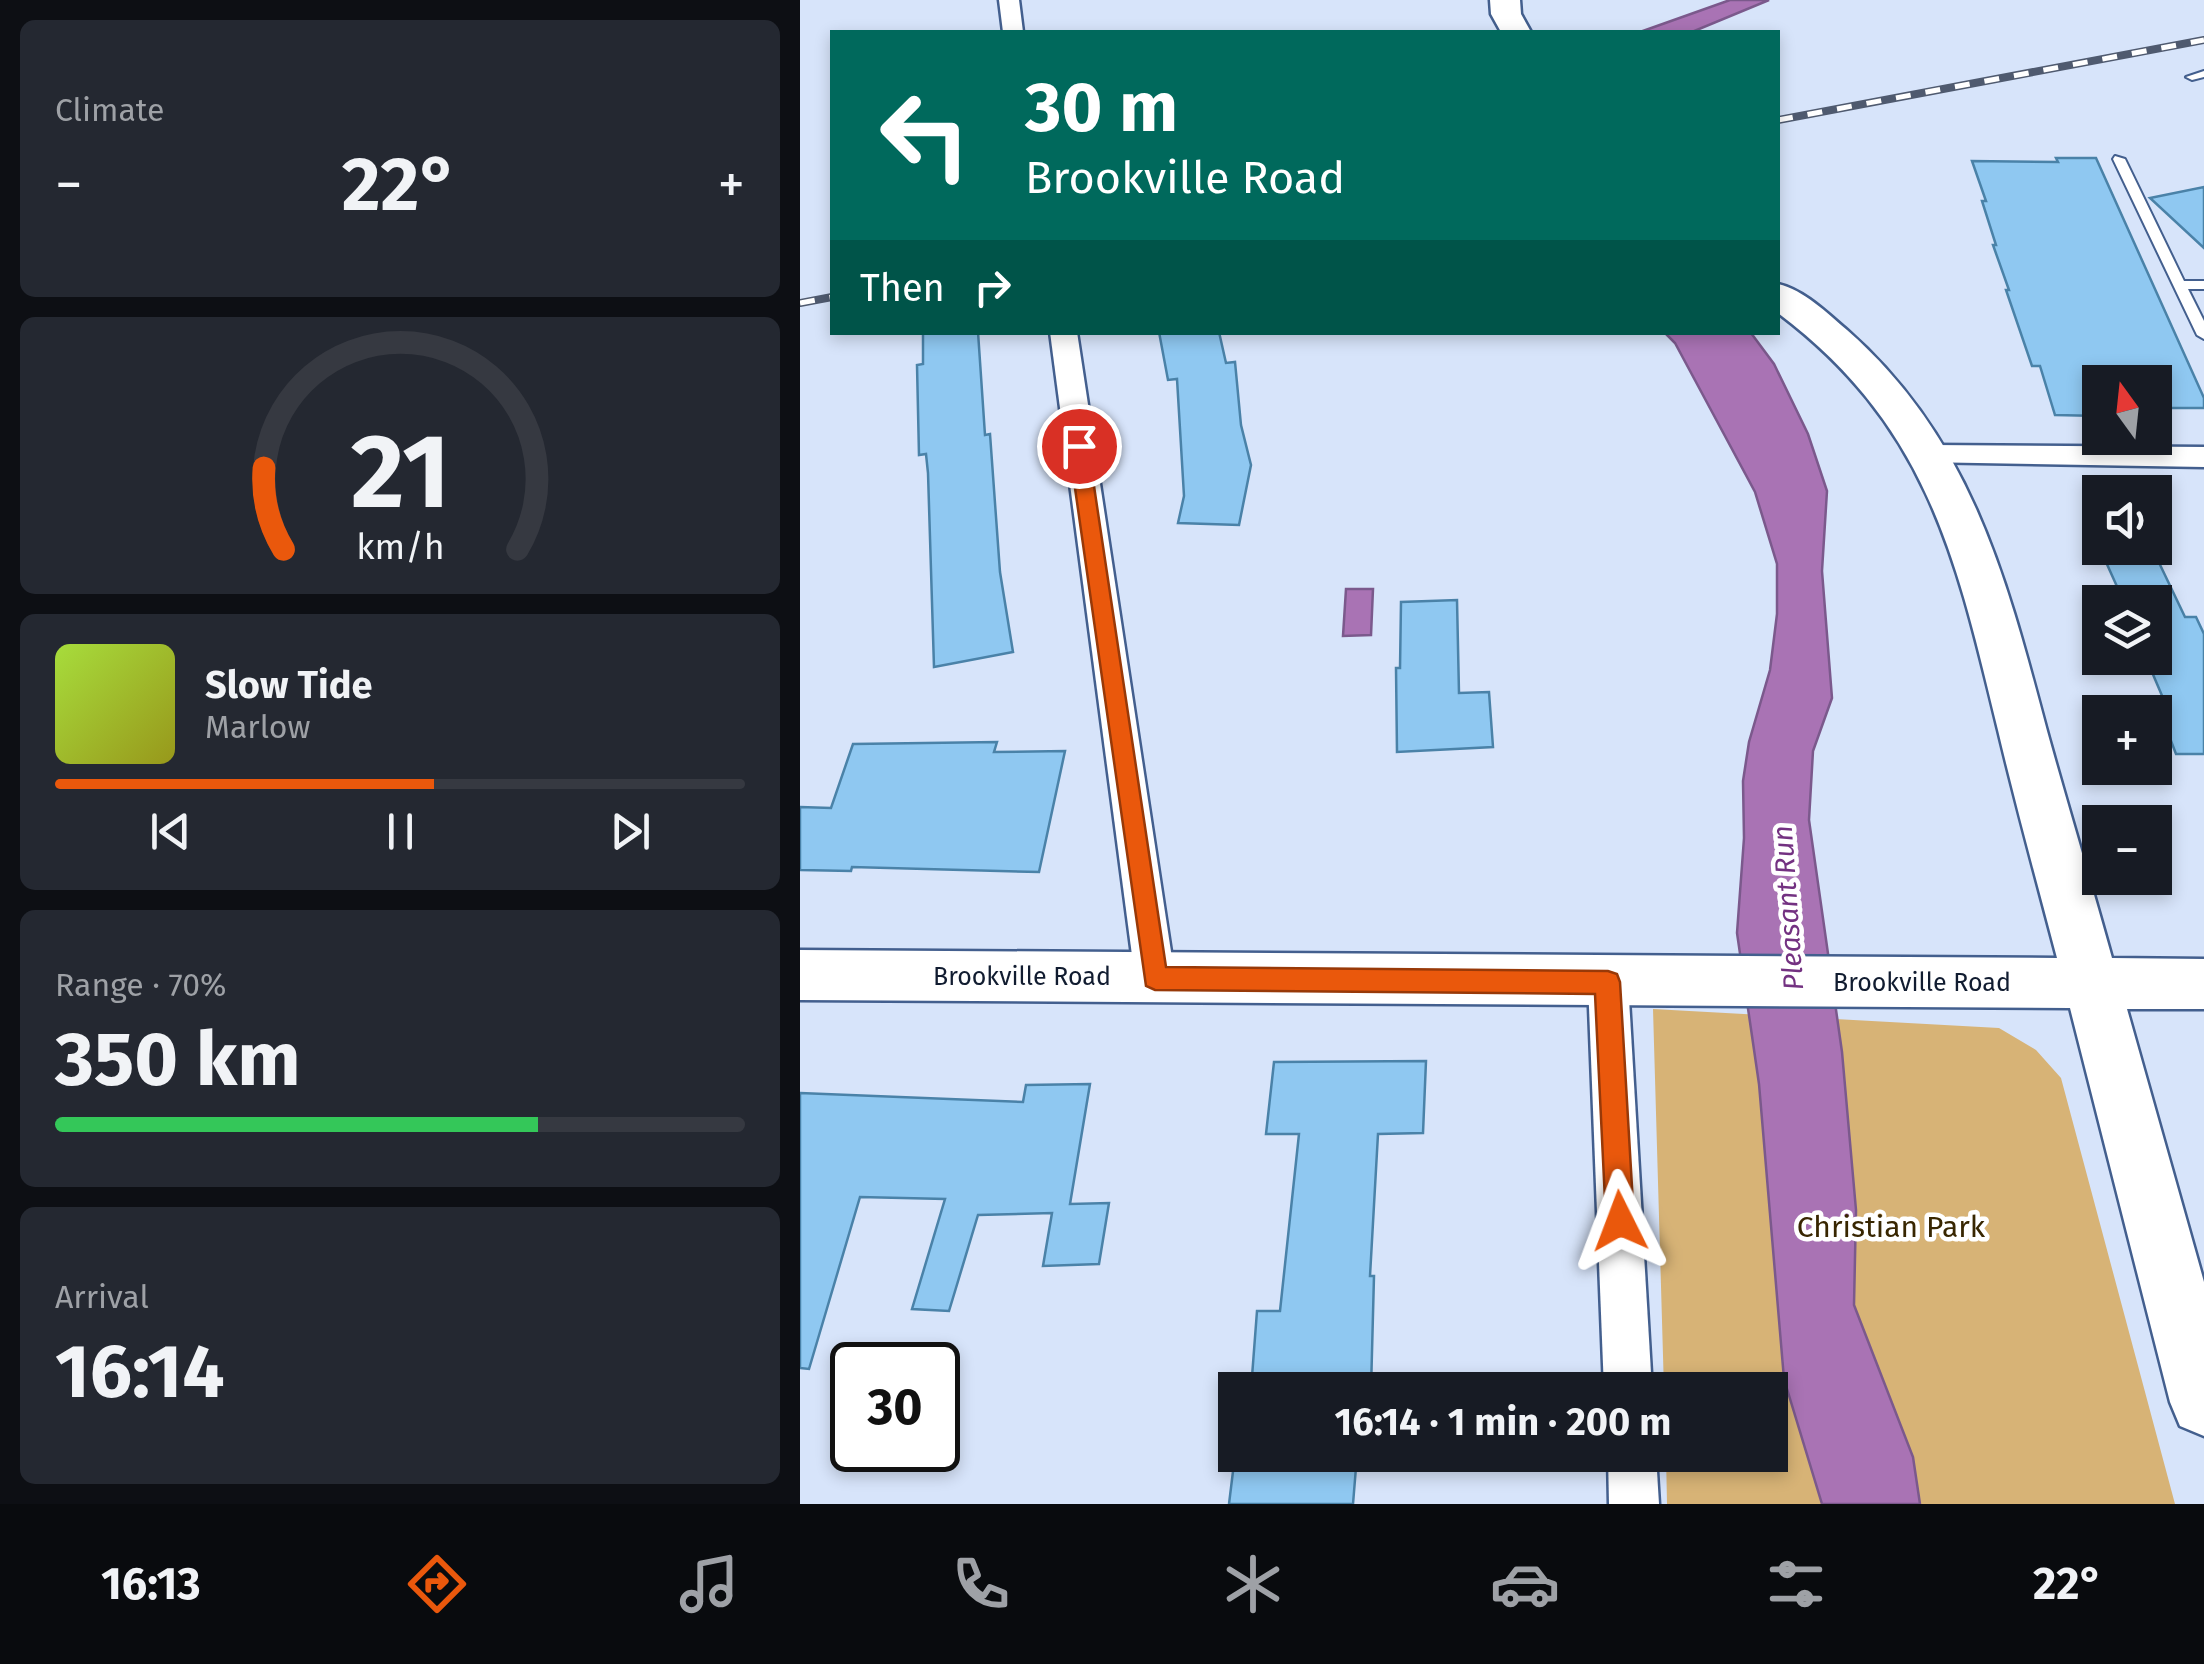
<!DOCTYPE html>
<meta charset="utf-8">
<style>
body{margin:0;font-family:"Fira Sans",sans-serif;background:#242831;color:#f1f3f6;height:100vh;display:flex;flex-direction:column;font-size:38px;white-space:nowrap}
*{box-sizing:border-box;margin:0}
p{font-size:32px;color:#9ea1a6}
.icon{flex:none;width:55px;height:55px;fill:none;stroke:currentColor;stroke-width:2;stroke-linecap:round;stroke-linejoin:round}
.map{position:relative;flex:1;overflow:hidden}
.sheet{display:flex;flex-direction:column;gap:20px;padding:20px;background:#0d0f14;width:800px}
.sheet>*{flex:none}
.hud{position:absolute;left:30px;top:30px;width:950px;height:305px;border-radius:0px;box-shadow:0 5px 15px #0003;background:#00695c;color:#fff;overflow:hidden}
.needle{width:65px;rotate:345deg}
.tools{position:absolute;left:1282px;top:365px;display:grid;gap:20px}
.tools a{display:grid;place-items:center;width:90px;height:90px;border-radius:0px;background:#171b24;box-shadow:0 5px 15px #0003;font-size:50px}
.speed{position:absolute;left:30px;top:1342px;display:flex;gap:20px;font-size:50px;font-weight:700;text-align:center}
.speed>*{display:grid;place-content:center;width:130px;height:130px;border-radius:50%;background:#171b24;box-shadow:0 5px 15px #0003;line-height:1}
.speed .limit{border:5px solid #111;border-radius:15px;background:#fff;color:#111}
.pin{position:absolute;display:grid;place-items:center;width:85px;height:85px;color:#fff;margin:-42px;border:5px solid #fff;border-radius:50%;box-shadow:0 2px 10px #0007}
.me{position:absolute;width:110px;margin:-55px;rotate:357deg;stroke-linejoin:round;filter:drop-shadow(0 0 8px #0008)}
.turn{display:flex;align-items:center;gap:35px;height:210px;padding:0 30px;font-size:45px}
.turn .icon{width:130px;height:130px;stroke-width:2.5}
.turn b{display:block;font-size:70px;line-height:85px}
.then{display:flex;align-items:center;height:95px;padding:0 30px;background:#0003;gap:20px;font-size:38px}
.big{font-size:75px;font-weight:700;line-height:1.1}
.sheet .tile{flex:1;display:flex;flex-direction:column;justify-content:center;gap:15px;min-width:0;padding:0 35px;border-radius:15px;background:#242831}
.sheet .dial{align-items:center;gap:0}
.dial svg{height:260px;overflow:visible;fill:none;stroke:#363941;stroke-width:7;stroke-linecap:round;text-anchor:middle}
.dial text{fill:#f1f3f6;stroke:none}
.song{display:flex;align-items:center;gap:30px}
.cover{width:120px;height:120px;border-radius:15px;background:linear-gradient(135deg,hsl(80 70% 55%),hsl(60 70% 35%))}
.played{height:10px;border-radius:5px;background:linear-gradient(90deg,#ea580c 55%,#363941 55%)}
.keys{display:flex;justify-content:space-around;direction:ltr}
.heat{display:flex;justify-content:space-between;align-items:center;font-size:55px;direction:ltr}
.charge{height:15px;border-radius:8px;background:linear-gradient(90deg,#34c759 70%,#363941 0)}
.trip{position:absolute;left:418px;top:1372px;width:570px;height:100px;border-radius:0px;background:#171b24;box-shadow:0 5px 15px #0003;font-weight:700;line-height:100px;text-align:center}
.tabs{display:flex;height:160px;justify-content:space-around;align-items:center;background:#090b0e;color:#9ea1a6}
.tabs .icon{width:70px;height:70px}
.tabs .active{color:#ea580c}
.tabs b{font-size:45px;color:#f1f3f6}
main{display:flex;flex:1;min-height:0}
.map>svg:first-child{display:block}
.green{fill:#d7b376}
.water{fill:#a973b4;stroke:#7b598c;stroke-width:2.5}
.building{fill:#8fc8f1;stroke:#4a82a8;stroke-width:2.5}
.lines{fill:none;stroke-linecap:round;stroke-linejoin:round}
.lane-casing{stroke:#435f8e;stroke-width:4}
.street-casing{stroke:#435f8e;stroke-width:5}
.secondary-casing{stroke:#435f8e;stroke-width:5}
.lane{fill:#fff;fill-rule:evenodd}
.street{fill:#fff;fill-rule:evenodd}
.secondary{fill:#fff;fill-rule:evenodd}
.rail-casing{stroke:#4f5a6f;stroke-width:8}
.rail{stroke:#fff;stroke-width:5;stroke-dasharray:15;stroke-linecap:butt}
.route{fill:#ea580c;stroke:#983908;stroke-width:2.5}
.labels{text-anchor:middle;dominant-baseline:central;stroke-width:9;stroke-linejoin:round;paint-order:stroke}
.street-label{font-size:25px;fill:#111c30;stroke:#fff}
.water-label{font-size:28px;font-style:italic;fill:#733181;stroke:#fff}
.near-park-label{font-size:30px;fill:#382601;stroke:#fff}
</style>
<main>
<section class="sheet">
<div class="tile"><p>Climate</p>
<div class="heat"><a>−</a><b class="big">22°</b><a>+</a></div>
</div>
<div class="tile dial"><svg viewBox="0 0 100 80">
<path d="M14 69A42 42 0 1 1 86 69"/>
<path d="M14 69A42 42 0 0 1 8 44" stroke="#ea580c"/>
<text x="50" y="56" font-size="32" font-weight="700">21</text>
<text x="50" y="72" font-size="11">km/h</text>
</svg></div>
<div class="tile">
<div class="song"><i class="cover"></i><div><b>Slow Tide</b><p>Marlow</p></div></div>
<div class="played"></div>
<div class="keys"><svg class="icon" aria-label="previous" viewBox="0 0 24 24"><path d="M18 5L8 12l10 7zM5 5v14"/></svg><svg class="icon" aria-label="pause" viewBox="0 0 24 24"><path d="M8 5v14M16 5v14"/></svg><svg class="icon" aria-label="next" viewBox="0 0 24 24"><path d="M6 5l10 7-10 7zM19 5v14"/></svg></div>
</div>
<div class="tile"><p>Range · 70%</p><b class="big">350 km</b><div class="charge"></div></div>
<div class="tile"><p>Arrival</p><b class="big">16:14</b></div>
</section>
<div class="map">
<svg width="1404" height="1504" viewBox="0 0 1404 1504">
<rect width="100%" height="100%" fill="#d7e4fa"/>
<polygon class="green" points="853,1009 1199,1028 1236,1050 1261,1078 1375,1504 867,1504 866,1455 970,1455 970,1390 864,1390"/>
<g class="water">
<polygon points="930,0 969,0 892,32 840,32"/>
<polygon points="865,333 951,333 974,364 1008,434 1027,491 1022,571 1032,698 1013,751 1009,820 1042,1052 1056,1210 1054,1305 1113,1457 1120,1504 1022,1504 984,1379 959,1084 937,933 944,838 943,781 949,742 970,670 977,614 977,564 955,492 875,343"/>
<polygon points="546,589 573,589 571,635 543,636"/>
</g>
<g class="building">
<polygon points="1256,158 1296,158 1404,398 1404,408 1355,408 1355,382 1300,382 1300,416 1255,415 1240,366 1232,366 1206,290 1209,290 1193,245 1196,245 1182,201 1186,201 1172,161 1258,162"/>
<polygon points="1404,187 1404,248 1350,198"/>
<polygon points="123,332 178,332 185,435 190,434 200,572 213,652 134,667 128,473 126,454 119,455 117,365 123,364"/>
<polygon points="359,332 419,332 426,363 435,362 441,425 451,465 439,525 378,523 384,496 377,379 368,380"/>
<polygon points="1305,548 1352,548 1385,617 1396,617 1404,634 1404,754 1376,754 1355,699 1363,698 1346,658 1355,658 1355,602 1324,602 1301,551 1306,551"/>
<polygon points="657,600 659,693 689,692 693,747 597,752 596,668 600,668 601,602"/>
<polygon points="197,742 194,752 265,751 239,872 52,867 51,871 0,870 0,807 31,808 53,744"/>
<polygon points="626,1061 623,1133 578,1134 570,1276 574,1276 571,1390 451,1390 457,1311 480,1311 499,1134 466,1134 474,1062"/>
<polygon points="290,1084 270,1204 309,1203 299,1264 243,1266 252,1213 178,1215 149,1311 112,1309 145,1199 60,1197 9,1369 0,1368 0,1093 223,1102 226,1085"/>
<polygon points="435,1455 557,1455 553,1504 429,1504"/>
</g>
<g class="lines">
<g class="lane-casing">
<g id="lane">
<polygon points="1404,71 1404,77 1392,80 1386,77"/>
<polygon points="1315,156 1325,159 1384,281 1404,281 1404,289 1388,289 1404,321 1404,339 1397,335 1313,159"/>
</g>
</g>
<g class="street-casing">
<g id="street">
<polygon points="199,0 219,0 223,32 203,32"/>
<polygon points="250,332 277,332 375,978 369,990 355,996 341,990 335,978"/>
<polygon points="1131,445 1404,447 1404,467 1121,462 1116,455 1121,448"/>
<polygon points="808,964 822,970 828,982 852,1390 804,1390 788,982 794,970"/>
<polygon points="808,1455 856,1455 859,1504 809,1504"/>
</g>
</g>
<g class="secondary-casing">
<g id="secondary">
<polygon points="690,0 720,0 721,14 731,32 701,32 691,14"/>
<path d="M978,284C1004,290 1027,313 1047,330C1171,439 1206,577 1247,731C1268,807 1291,882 1312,958L1404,959V1009H1327L1404,1282V1436L1380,1426L1370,1402L1270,1008L0,1000V950L1257,958C1237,882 1216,806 1198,730C1156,557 1128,426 978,313Z"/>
</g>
</g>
<use href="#lane" class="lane"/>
<use href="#street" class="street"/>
<use href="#secondary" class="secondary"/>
<g class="rail-casing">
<g id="rail">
<polyline points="978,120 1404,40"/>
<polyline points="0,303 32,297"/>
</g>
</g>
<use href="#rail" class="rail"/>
</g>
<polygon class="route" points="279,440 288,446 366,967 808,971 817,974 820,982 834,1221 830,1231 820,1235 810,1231 806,1221 795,994 355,990 346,986 269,446"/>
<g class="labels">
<g class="street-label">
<text x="222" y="977">Brookville Road</text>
<text x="1122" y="983">Brookville Road</text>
</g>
<g class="water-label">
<text transform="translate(988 908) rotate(-94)">Pleasant Run</text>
</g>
<g class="near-park-label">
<text x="1091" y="1227">Christian Park</text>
</g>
</g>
</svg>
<div class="tools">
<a><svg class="needle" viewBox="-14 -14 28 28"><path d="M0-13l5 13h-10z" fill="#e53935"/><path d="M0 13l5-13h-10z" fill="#9ea1a6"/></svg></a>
<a><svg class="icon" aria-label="sound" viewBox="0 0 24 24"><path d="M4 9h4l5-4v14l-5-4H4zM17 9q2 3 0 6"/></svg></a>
<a><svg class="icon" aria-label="layers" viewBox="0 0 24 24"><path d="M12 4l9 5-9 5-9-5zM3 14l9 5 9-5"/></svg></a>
<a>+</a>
<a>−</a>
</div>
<div class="speed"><div class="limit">30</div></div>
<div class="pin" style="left:279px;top:446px;background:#d93025"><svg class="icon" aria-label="arrive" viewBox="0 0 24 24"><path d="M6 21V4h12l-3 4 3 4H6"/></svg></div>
<svg class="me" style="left:820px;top:1221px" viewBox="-20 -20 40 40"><path d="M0-17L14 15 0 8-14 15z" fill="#ea580c" stroke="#fff" stroke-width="4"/></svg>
<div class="trip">16:14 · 1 min · 200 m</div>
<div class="hud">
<div class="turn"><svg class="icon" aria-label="left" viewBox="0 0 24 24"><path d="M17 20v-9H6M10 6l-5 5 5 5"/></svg><div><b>30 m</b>Brookville Road</div></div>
<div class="then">Then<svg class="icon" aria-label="right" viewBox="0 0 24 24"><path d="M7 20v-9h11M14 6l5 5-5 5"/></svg></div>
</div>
</div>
</main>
<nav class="tabs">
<b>16:13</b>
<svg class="icon active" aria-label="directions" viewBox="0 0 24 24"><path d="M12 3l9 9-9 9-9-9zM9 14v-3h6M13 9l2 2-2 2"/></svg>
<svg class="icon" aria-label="music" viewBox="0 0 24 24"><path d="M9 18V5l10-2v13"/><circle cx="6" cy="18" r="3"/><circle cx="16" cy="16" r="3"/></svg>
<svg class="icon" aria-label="phone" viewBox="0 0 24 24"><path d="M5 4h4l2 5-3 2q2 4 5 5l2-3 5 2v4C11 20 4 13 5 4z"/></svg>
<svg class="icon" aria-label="climate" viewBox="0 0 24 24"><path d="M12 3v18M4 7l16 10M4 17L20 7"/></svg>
<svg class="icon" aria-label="car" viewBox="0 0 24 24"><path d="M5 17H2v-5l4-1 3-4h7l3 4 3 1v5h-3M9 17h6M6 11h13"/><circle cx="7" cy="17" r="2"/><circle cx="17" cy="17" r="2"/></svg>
<svg class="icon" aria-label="filters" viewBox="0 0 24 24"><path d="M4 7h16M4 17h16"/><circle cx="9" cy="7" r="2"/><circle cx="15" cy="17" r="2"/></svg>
<b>22°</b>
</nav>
